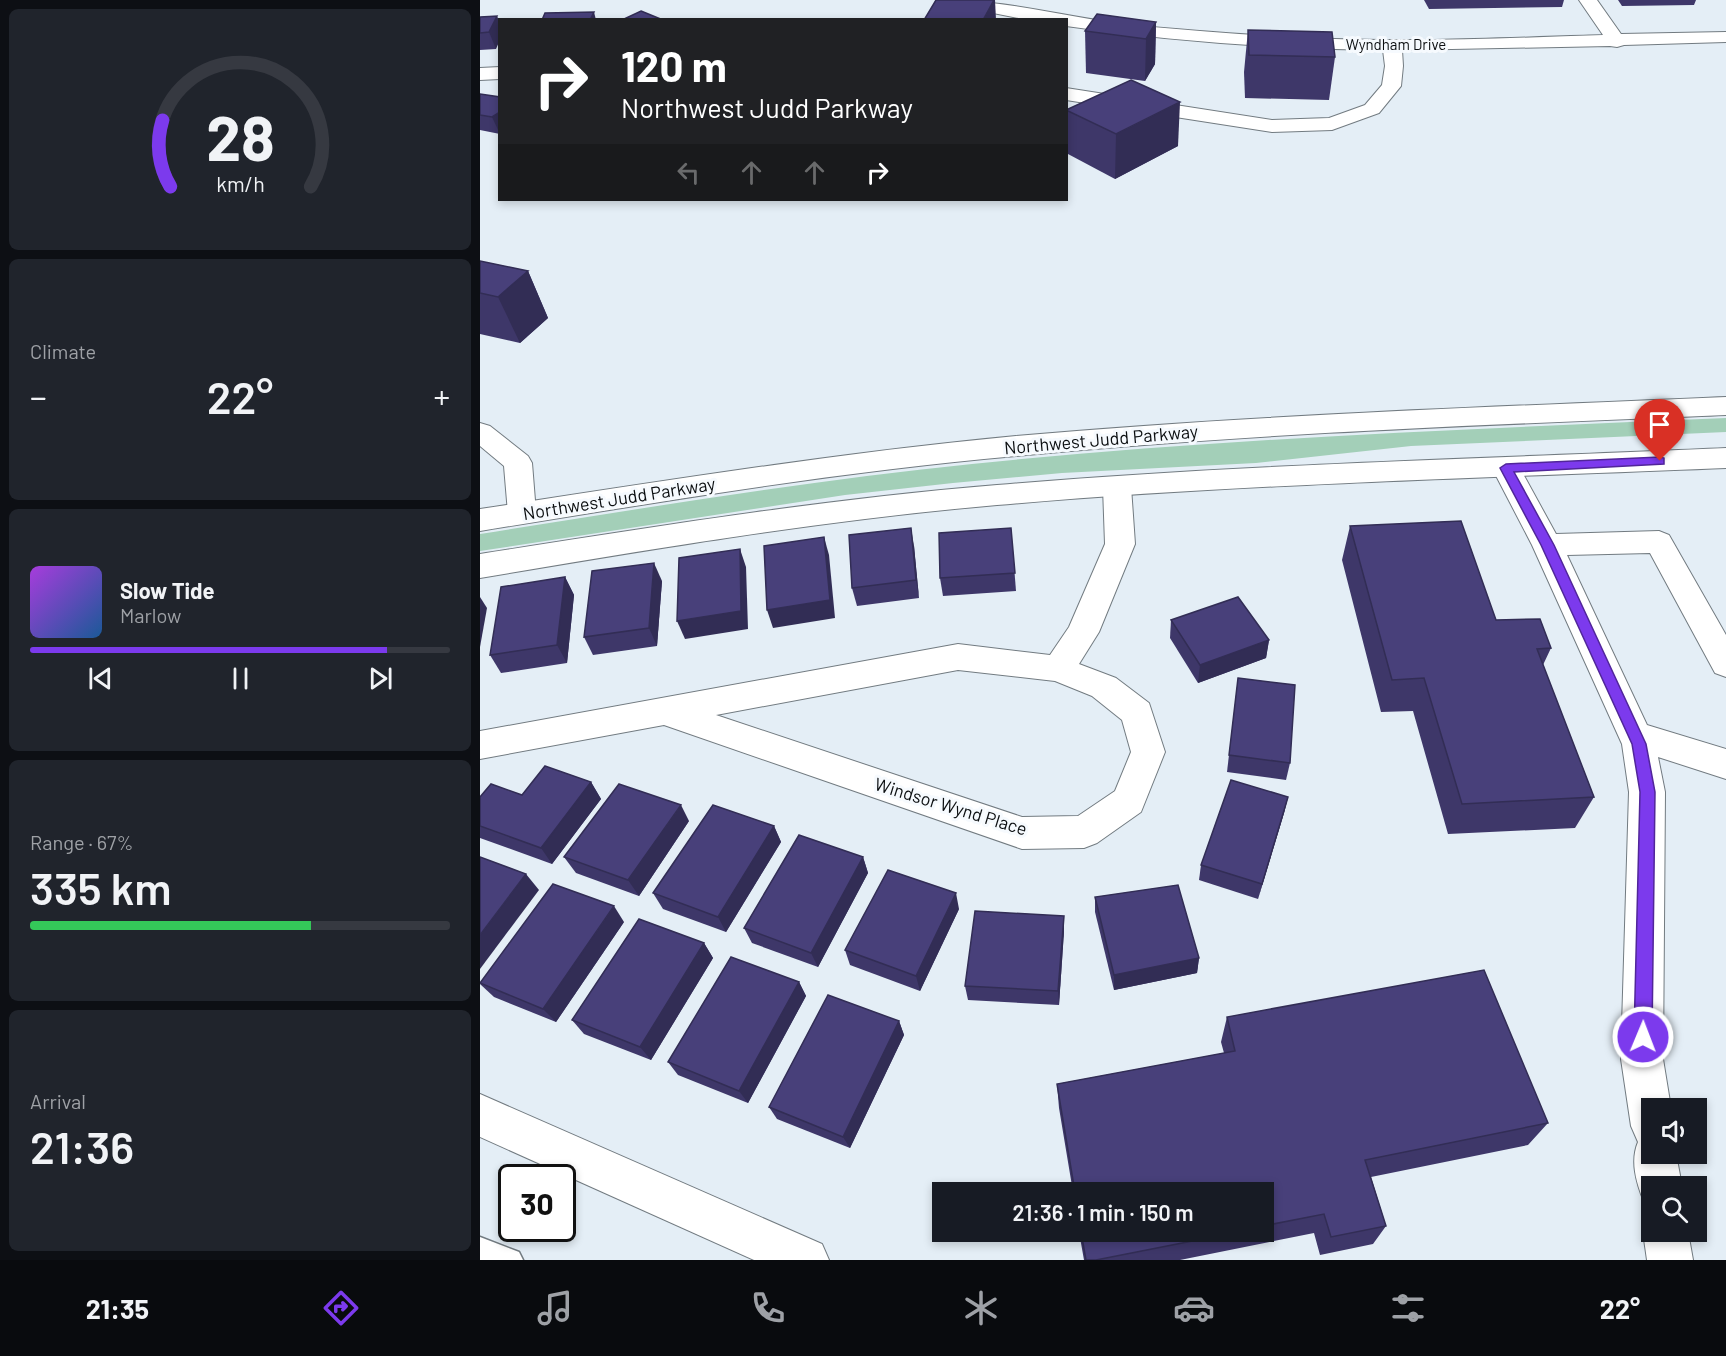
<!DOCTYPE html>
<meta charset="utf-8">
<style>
body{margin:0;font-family:Barlow,sans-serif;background:#20242c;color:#f1f3f6;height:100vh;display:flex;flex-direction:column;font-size:22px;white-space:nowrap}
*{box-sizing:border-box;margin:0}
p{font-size:20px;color:#9ea1a6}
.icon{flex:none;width:33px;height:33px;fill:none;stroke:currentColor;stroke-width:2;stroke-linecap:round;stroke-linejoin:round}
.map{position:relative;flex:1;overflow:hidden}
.sheet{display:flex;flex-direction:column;gap:9px;padding:9px;background:#0d0f14;width:480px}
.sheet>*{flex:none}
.banner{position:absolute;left:18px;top:18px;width:570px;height:183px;border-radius:0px;box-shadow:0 3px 9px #0003;background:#202124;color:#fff;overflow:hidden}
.tools{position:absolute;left:1161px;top:1098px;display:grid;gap:12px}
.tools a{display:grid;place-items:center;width:66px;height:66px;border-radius:0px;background:#171b24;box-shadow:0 3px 9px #0003;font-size:30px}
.speed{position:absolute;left:18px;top:1164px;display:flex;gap:12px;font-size:30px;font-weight:700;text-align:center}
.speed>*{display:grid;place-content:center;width:78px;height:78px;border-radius:50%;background:#171b24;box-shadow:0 3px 9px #0003;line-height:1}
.speed .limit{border:3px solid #111;border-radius:9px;background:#fff;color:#111}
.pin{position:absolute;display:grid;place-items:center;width:51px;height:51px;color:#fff;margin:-62px -26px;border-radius:50% 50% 50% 0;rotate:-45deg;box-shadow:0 0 6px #0007}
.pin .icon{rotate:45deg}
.me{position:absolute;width:66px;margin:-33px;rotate:1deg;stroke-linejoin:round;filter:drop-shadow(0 0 4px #0008)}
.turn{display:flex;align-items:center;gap:21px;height:126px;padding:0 24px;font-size:27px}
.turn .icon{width:78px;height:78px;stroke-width:2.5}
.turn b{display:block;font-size:42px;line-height:51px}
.lanes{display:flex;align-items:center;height:57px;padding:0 24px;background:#0003;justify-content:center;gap:30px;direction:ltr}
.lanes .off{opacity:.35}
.big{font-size:45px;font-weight:600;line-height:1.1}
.sheet .card{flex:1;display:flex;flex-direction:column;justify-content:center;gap:9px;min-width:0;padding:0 21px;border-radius:9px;background:#20242c}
.sheet .dial{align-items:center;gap:0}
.dial svg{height:156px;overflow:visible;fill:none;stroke:#363941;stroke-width:7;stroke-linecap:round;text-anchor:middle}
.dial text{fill:#f1f3f6;stroke:none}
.song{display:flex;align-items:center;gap:18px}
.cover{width:72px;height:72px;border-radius:9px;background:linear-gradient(135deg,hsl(280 70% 55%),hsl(210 70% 35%))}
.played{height:6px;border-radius:3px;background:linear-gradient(90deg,#7c3aed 85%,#363941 85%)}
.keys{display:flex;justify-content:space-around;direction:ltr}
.heat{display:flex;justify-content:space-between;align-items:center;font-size:33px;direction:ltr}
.charge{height:9px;border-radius:4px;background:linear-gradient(90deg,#34c759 67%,#363941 0)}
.trip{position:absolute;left:452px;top:1182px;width:342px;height:60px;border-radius:0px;background:#171b24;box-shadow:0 3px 9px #0003;font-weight:600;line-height:60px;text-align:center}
.dock{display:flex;height:96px;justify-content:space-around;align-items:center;background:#090b0e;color:#9ea1a6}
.dock .icon{width:42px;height:42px}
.dock .active{color:#7c3aed}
.dock b{font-size:27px;color:#f1f3f6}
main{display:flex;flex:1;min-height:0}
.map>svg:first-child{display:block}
.green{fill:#a3cfb8}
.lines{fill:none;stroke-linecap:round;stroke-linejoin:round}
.service-casing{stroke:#727b81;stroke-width:3}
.minor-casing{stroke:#727b81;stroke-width:2}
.trunk-casing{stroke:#727b81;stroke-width:2}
.service{fill:#fff;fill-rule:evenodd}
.minor{fill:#fff;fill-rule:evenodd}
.trunk{fill:#fff;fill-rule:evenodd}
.wall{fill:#3e3769}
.shaded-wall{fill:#322d55}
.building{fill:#48407a;stroke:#322d55;stroke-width:1.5}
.route{fill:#7c3aed;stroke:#51269a;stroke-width:1.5}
.labels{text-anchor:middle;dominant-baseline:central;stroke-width:6;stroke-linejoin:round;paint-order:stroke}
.far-street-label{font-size:15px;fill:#0b0e10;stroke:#f6fafe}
.street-label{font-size:18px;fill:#0b0e10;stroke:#f6fafe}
</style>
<main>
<section class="sheet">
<div class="card dial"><svg viewBox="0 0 100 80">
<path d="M14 69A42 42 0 1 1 86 69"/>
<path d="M14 69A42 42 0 0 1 10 35" stroke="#7c3aed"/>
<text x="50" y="56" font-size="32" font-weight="700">28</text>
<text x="50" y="72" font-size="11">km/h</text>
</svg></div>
<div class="card"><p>Climate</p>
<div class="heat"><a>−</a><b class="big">22°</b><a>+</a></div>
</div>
<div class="card">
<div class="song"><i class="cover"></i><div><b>Slow Tide</b><p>Marlow</p></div></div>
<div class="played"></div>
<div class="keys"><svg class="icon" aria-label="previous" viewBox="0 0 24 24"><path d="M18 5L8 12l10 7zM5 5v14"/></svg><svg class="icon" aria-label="pause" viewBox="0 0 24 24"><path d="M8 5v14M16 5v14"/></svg><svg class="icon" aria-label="next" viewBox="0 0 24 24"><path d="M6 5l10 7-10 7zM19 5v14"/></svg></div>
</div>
<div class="card"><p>Range · 67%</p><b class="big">335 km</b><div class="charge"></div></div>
<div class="card"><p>Arrival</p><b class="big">21:36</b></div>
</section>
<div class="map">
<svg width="1246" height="1260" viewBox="0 0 1246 1260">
<rect width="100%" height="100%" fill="#e4eef6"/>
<path class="green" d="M1246,418V432L931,446L776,463L582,473L473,483L365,495L0,551V534C164,508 327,481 492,464C743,438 994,429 1246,418Z"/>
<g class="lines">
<g class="service-casing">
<polygon id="service" points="0,1237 39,1252 43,1260 0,1260"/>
</g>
<g class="minor-casing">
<g id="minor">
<path d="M464,0C531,0 595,20 661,26C718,31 776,36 833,38C930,43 1027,38 1123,35L1099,0H1117L1141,34L1246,32V42L1144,45L1137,47L1130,46L922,50L923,66L921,86L899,113L852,130L792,132L586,100V88L792,120L849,118L885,105L902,85L905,66L903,50C797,49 691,41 586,26V20H548L473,5L467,4Z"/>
<polygon points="20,67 20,79 0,80 0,68"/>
<polygon points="0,423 10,426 48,456 52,463 56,513 52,520 42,523 32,520 28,513 24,466 0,446"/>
<path d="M1026,459L1036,461L1076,534L1179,531L1189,535L1246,635V677L1235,673L1170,553L1087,555L1167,725L1246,749V779L1178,757L1185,792L1183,1059L1191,1108H1172V1154H1196L1202,1186H1172V1205L1164,1202C1156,1182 1150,1161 1158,1142L1151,1126L1141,1059L1149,792L1142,744L1052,545L1012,468L1016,461Z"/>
<path d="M637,477L647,480L651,487L655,544L619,632L599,664L636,678L669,703L685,752L661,812L617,843L604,848L542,849L184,725L0,759V731L478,644L570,655L589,627L625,544L623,487L627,480ZM478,670L575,681L612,696L642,720L651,752L635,791L598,816L542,817L236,715Z"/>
<polygon points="0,1094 342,1244 349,1260 274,1260 0,1137"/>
<polygon points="1172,1215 1172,1232 1208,1232 1213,1260 1167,1260 1163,1232"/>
</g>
</g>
<g class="trunk-casing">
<g id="trunk">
<path d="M1246,397V415C1009,425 772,433 536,456C356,472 178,502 0,531V509C178,482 356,453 536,436C772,415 1009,407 1246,397Z"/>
<path d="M1246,448V468C1003,478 759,484 517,505C344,520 172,549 0,578V554C172,527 344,499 517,485C760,464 1003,459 1246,448Z"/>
</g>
</g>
<use href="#service" class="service"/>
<use href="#minor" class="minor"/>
<use href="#trunk" class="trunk"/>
</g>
<g class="wall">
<polygon points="944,0 1084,0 1082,7 949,9"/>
<polygon points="1138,0 1216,0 1214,5 1142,6"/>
<polygon points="17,16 16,49 0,50 0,17"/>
<polygon points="676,22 675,64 665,81 606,73 605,31"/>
<polygon points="768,30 855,57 849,100 765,98 764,72"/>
<polygon points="0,94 20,97 20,134 0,130"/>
<polygon points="586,110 698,146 635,179 588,154"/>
<polygon points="0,261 48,271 68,318 40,343 0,334"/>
<polygon points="870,526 1016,620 1071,648 1063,665 1114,797 1095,828 968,834 933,711 901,712 862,560"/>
<polygon points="531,528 536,591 463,596 460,578"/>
<polygon points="434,546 439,598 377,606 372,588"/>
<polygon points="85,577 94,595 87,663 21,673 10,655"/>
<polygon points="182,581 177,646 113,655 104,637"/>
<polygon points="691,620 789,640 786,658 718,683 690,638"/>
<polygon points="758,678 810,763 806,780 747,772"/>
<polygon points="111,782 121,799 72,864 0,838 0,797 42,795"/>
<polygon points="808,797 804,813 778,899 719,880 721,865"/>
<polygon points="209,821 159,896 96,873 84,857"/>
<polygon points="294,826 301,842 246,932 183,909 173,893"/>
<polygon points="383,857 388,873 338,967 272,943 264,928"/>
<polygon points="615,897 719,958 717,973 634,990 615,912"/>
<polygon points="479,909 440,991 370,965 365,950"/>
<polygon points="584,916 584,931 579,1005 488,1000 485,986"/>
<polygon points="144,922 76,1022 14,997 0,984"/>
<polygon points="224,943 233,958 171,1060 104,1034 92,1020"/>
<polygon points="319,982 326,996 268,1103 198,1075 188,1062"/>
<polygon points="747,1017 1068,1123 1048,1145 891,1177 906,1226 893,1244 840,1255 834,1233 700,1260 604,1260 599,1232 783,1232 783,1192 593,1192 579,1108 577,1084 744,1053 741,1042"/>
<polygon points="419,1021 424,1035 370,1148 297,1119 289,1107"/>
</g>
<g class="shaded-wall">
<polygon points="514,0 515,0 516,20 503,20"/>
<polygon points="114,12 116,20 110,20"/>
<polygon points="17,16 20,23 20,40 16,49 9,32"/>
<polygon points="676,22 675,64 665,81 666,39"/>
<polygon points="700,102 698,146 635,179 636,134"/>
<polygon points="20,112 20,134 12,117"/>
<polygon points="48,271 68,318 40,343 18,297"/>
<polygon points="431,528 434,546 439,598 436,580"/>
<polygon points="344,537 349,555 355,618 293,628 287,610"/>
<polygon points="260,549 266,567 268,629 205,639 197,621"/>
<polygon points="174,563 182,581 177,646 169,628"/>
<polygon points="85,577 94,595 87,663 77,645"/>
<polygon points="0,597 7,608 0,647"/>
<polygon points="789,640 786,658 718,683 720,665"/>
<polygon points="111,782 121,799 72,864 61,848"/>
<polygon points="808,797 804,813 778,899 782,884"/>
<polygon points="201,805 209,821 159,896 148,880"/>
<polygon points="294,826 301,842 246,932 238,917"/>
<polygon points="383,857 388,873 338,967 331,953"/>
<polygon points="46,874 59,890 0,969 0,935"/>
<polygon points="476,893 479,909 440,991 436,976"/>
<polygon points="134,906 144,922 76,1022 63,1009"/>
<polygon points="584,916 584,931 579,1005 578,991"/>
<polygon points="224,943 233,958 171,1060 160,1047"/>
<polygon points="719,958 717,973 634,990 634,975"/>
<polygon points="319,982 326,996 268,1103 259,1091"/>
<polygon points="419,1021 424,1035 370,1148 363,1137"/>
</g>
<g class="building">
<polygon points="456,0 514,0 503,20 444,20"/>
<polygon points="161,11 183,20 142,20"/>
<polygon points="114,12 110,20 62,20 65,13"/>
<polygon points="617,14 676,22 666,39 605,31"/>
<polygon points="17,16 9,32 0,33 0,17"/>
<polygon points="768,30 852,32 855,57 769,55"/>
<polygon points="651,80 700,102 636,134 586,110"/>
<polygon points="0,94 20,97 20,112 12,117 0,115"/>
<polygon points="0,261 48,271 18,297 0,293"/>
<polygon points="981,521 1016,620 1060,619 1071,648 1057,649 1114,797 982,804 944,678 912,680 870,526"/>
<polygon points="431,528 436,580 372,588 369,535"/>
<polygon points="531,528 535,573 460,578 459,533"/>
<polygon points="344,537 350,600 287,610 284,546"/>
<polygon points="260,549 261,611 197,621 199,558"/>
<polygon points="174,563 169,628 104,637 112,571"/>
<polygon points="85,577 77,645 10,655 21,587"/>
<polygon points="758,597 789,640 720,665 691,620"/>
<polygon points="758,678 815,685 810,763 749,755"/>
<polygon points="65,766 111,782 61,848 0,826 0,797 11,784 42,795"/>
<polygon points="751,780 808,797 782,884 721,865"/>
<polygon points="139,784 201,805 148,880 84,857"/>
<polygon points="233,805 294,826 238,917 173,893"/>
<polygon points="319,835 383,857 331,953 264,928"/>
<polygon points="0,857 46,874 0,935"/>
<polygon points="408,870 476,893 436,976 365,950"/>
<polygon points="73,884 134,906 63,1009 0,983"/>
<polygon points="698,885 719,958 634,975 615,897"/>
<polygon points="495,911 584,916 578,991 485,986"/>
<polygon points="159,919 224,943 160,1047 92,1020"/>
<polygon points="251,957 319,982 259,1091 188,1062"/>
<polygon points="1004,970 1068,1123 885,1160 906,1226 851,1237 844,1214 783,1226 783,1192 595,1192 577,1084 755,1051 747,1017"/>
<polygon points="348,995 419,1021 363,1137 289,1107"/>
<polygon points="601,1232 758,1232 616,1260 606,1260"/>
</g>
<polygon class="route" points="1180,457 1184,458 1184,464 1034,472 1074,545 1166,744 1175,792 1172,1037 1169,1043 1163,1046 1157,1043 1154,1037 1160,792 1152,744 1061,545 1020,468 1026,464"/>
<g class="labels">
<g class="far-street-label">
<text x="916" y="44">Wyndham Drive</text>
</g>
<g class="street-label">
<text transform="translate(621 439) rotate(-5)">Northwest Judd Parkway</text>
<text transform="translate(139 498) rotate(-9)">Northwest Judd Parkway</text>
<text transform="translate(471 806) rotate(17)">Windsor Wynd Place</text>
</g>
</g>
</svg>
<div class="tools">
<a><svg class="icon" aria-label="sound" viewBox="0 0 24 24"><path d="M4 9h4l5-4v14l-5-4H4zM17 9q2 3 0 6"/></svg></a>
<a><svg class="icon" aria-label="search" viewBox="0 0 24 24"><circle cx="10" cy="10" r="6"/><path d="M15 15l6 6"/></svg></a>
</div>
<div class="speed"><div class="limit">30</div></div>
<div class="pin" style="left:1180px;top:461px;background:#d93025"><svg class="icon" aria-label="arrive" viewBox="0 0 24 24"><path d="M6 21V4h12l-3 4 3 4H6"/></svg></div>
<svg class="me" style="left:1163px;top:1037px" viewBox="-20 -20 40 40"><circle r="17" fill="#7c3aed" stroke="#fff" stroke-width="3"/><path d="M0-11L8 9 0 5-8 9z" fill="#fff"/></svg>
<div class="trip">21:36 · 1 min · 150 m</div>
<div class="banner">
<div class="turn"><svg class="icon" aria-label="right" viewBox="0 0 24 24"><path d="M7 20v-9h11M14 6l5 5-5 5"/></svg><div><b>120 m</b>Northwest Judd Parkway</div></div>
<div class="lanes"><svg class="icon off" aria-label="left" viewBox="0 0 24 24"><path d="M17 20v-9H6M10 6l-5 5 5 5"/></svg><svg class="icon off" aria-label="ahead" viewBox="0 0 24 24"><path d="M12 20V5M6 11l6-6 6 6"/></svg><svg class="icon off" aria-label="ahead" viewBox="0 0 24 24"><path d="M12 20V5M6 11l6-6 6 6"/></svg><svg class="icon" aria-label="right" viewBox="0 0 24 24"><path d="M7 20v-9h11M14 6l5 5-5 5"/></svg></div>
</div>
</div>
</main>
<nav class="dock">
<b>21:35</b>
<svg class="icon active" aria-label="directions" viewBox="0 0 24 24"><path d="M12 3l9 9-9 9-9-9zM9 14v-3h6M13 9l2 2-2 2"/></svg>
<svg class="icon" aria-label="music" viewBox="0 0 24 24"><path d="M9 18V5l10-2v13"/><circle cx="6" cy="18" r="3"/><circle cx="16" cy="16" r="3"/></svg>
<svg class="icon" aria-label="phone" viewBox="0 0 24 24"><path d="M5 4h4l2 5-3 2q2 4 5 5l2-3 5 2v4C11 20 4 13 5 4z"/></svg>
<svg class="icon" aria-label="climate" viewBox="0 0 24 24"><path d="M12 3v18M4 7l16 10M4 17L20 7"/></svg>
<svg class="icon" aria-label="car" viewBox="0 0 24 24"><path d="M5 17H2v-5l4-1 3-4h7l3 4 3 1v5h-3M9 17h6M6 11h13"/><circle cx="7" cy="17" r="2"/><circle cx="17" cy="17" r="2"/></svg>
<svg class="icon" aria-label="filters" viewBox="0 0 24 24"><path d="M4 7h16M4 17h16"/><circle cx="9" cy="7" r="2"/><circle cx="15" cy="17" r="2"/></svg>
<b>22°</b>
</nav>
